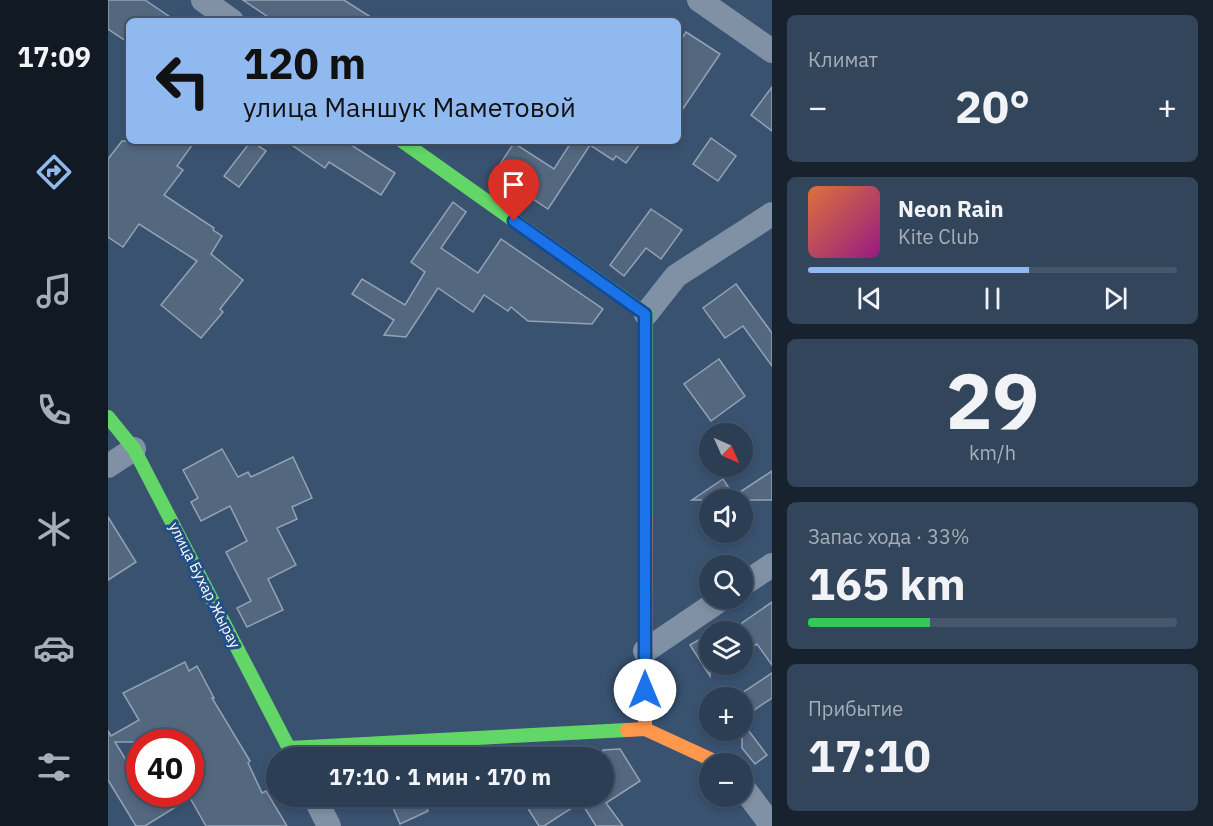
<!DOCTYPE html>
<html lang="ru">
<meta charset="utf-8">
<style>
body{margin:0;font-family:"IBM Plex Sans",sans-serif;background:#33455a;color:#f1f3f6;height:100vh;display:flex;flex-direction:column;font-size:22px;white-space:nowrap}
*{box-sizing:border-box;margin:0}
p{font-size:20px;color:#a6aeb8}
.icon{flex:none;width:33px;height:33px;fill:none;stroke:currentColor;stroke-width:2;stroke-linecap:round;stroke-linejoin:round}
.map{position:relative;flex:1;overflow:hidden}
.side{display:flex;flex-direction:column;gap:15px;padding:15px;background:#18222e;width:441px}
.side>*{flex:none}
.hud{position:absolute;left:18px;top:18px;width:555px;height:126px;border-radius:9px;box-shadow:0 3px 9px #0003,0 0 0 2px #47576b;background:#90b9f0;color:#111;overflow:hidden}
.needle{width:39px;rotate:135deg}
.controls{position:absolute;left:591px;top:423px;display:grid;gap:12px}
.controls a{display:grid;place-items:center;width:54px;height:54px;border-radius:50%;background:#2b3e54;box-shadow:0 3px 9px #0003,0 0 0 2px #47576b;font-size:30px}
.speed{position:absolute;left:18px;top:729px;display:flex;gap:12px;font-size:30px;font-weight:700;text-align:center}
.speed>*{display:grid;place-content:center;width:78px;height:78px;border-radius:50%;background:#2b3e54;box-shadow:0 3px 9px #0003,0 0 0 2px #47576b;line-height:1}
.speed .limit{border:9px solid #d22;background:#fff;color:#111}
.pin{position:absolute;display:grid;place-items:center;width:51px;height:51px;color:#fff;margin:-62px -26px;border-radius:50% 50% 50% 0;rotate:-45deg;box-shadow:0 0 6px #0007}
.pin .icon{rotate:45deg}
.me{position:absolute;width:66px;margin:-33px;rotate:0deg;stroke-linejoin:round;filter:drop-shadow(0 0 4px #0008)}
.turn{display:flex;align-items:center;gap:21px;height:126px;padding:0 18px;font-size:27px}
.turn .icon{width:78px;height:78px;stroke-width:2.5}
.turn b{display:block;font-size:42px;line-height:51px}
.big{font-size:45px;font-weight:700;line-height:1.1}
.side .tile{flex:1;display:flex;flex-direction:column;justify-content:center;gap:9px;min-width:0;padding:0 21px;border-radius:9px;background:#33455a}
.side .dial{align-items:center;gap:0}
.dial b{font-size:78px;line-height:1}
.song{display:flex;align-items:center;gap:18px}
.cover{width:72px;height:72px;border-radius:9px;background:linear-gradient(135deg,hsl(20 70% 55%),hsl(310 70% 35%))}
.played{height:6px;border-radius:3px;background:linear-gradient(90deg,#90b9f0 60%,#47576b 60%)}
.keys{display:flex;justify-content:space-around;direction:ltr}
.heat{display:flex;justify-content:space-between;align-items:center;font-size:33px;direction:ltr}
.charge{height:9px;border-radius:4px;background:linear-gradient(90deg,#34c759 33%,#47576b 0)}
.trip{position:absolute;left:158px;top:747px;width:348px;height:60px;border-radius:30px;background:#2b3e54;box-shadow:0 3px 9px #0003,0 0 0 2px #47576b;font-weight:700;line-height:60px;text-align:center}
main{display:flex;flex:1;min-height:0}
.tabs{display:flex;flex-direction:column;width:108px;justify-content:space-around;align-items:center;background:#111922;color:#a6aeb8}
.tabs .icon{width:42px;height:42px}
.tabs .current{color:#90b9f0}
.tabs b{font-size:27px;color:#f1f3f6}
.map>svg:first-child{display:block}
.building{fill:#53677f;stroke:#94a2b4;stroke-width:1.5;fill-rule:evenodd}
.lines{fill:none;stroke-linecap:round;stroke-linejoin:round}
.street{stroke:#8091a6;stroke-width:24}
.fast{stroke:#63d668;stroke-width:14}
.slow{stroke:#ff974d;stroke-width:14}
.route-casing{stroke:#114b97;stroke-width:15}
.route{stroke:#1a73e8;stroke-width:10}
.labels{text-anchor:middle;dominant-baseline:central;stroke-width:6;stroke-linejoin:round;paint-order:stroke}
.street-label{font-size:15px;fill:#fff;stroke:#234f86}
</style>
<main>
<nav class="tabs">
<b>17:09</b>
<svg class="icon current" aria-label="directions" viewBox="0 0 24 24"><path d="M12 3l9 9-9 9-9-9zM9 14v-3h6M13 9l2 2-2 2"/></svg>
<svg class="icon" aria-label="music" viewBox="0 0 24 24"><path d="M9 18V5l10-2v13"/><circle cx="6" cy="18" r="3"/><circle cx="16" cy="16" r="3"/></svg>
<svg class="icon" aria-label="phone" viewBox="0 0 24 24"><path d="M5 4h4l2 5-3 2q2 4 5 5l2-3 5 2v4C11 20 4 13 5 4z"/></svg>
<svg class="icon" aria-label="climate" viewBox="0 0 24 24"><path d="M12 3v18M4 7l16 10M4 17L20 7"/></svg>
<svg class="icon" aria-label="car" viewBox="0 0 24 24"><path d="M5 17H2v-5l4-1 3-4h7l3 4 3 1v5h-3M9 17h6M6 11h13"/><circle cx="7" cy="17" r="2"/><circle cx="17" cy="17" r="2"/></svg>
<svg class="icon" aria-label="filters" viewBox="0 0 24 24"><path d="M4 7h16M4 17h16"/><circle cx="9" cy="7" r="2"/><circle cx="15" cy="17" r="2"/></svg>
</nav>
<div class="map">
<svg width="664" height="826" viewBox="0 0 664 826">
<rect width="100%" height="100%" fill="#395270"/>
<g class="building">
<polygon points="0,0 37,0 68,21 21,21 21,43 0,29"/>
<polygon points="135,0 236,0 269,21 166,21"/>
<polygon points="578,32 612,54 570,116 570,44"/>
<polygon points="664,87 664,131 643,115"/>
<polygon points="603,138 628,156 610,181 585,164"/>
<polygon points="14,141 87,141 69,166 75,170 56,195 106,228 105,230 114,236 103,254 135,280 112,309 115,312 93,338 53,305 89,261 31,224 15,247 0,237 0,159"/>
<polygon points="143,141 158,151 131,187 116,176"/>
<polygon points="178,141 237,141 287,173 273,195 221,162 217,168"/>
<polygon points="464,141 534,141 518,163 508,156 505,160 482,145 440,209 386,173 406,143 446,169"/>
<polygon points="345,202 358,212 333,248 370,273 393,239 495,309 484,324 420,321 403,307 400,311 376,295 365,312 330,288 298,337 276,335 286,320 244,294 254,279 297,305 317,272 303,262"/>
<polygon points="543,209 574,230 553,259 538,248 516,276 502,265"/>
<polygon points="628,284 664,333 664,366 635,326 617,338 595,308"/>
<polygon points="611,359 637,396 603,421 576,384"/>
<polygon points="114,449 130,477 140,472 143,477 185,457 204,498 184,507 189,519 169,528 188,565 160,579 175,610 139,627 129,608 143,601 118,552 139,541 122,506 93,521 83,502 90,498 75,470"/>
<polygon points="664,471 664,500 584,500 615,479 626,496"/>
<polygon points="0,517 28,562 0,580"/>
<polygon points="664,602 664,665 649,644 634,653 634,623"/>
<polygon points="602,633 602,676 582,645"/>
<path d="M77,662L81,671L89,666L106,698H104L142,761L140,763L154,793L158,791L179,826H98L82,798L37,826H28L0,780V731L3,736L31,720L15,693ZM7,742H82V794H32V783Z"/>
<polygon points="664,673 664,698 634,718 634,693"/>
<polygon points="634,722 659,755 647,764 634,748"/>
<polygon points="512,749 532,781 498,803 515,826 488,826 473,802 436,826 431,826 412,796 493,796 495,799 495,750"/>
<polygon points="280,796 314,796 320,811 292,824"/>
</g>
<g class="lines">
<g class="street">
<polyline points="95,0 124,21"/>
<polyline points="591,0 664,51"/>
<polyline points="538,314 568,276 664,214"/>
<polyline points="0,466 26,449"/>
<polyline points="634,585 664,565"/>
<polyline points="537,651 615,598"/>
<polyline points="634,786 664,826"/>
<polyline points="206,796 221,826"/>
</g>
<g class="fast">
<polyline points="294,141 538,314 538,518"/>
<polyline points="0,417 26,449 186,758"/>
<polyline points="181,748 519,730"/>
</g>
<g class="slow">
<polyline points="537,729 538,518"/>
<polyline points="519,730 537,729 613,764"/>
</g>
</g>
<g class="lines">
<g class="route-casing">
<polyline id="route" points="406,221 537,314 537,690"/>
</g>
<use href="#route" class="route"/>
</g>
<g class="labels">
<g class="street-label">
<text transform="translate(97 585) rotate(63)">улица Бухар Жырау</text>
</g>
</g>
</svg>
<div class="controls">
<a><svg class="needle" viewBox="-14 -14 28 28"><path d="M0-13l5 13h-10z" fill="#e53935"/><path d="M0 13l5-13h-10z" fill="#a6aeb8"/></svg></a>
<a><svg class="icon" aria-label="sound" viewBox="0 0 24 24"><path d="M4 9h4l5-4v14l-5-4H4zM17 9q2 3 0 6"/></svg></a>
<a><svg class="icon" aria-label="search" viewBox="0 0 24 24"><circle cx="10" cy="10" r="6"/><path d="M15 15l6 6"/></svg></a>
<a><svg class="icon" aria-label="layers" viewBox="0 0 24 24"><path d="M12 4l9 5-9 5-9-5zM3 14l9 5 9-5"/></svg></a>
<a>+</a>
<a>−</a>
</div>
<div class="speed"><div class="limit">40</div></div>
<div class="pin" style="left:406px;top:221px;background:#d93025"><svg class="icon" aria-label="arrive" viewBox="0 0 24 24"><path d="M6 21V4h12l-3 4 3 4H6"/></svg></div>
<svg class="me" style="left:537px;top:690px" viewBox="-20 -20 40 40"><circle r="19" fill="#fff"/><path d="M0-13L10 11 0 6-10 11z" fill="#1a73e8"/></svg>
<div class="trip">17:10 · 1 мин · 170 m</div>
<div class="hud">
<div class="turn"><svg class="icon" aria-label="left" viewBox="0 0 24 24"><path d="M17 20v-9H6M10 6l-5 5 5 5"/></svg><div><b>120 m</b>улица Маншук Маметовой</div></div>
</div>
</div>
<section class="side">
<div class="tile"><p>Климат</p>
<div class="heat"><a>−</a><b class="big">20°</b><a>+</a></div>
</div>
<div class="tile">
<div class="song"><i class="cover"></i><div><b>Neon Rain</b><p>Kite Club</p></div></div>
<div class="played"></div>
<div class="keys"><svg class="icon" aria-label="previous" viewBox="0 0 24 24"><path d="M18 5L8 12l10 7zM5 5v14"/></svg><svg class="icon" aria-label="pause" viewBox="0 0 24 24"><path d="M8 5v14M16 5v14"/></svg><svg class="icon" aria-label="next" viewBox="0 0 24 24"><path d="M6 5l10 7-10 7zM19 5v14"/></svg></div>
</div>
<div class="tile dial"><b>29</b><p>km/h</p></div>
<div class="tile"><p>Запас хода · 33%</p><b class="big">165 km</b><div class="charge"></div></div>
<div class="tile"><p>Прибытие</p><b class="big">17:10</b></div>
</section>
</main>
